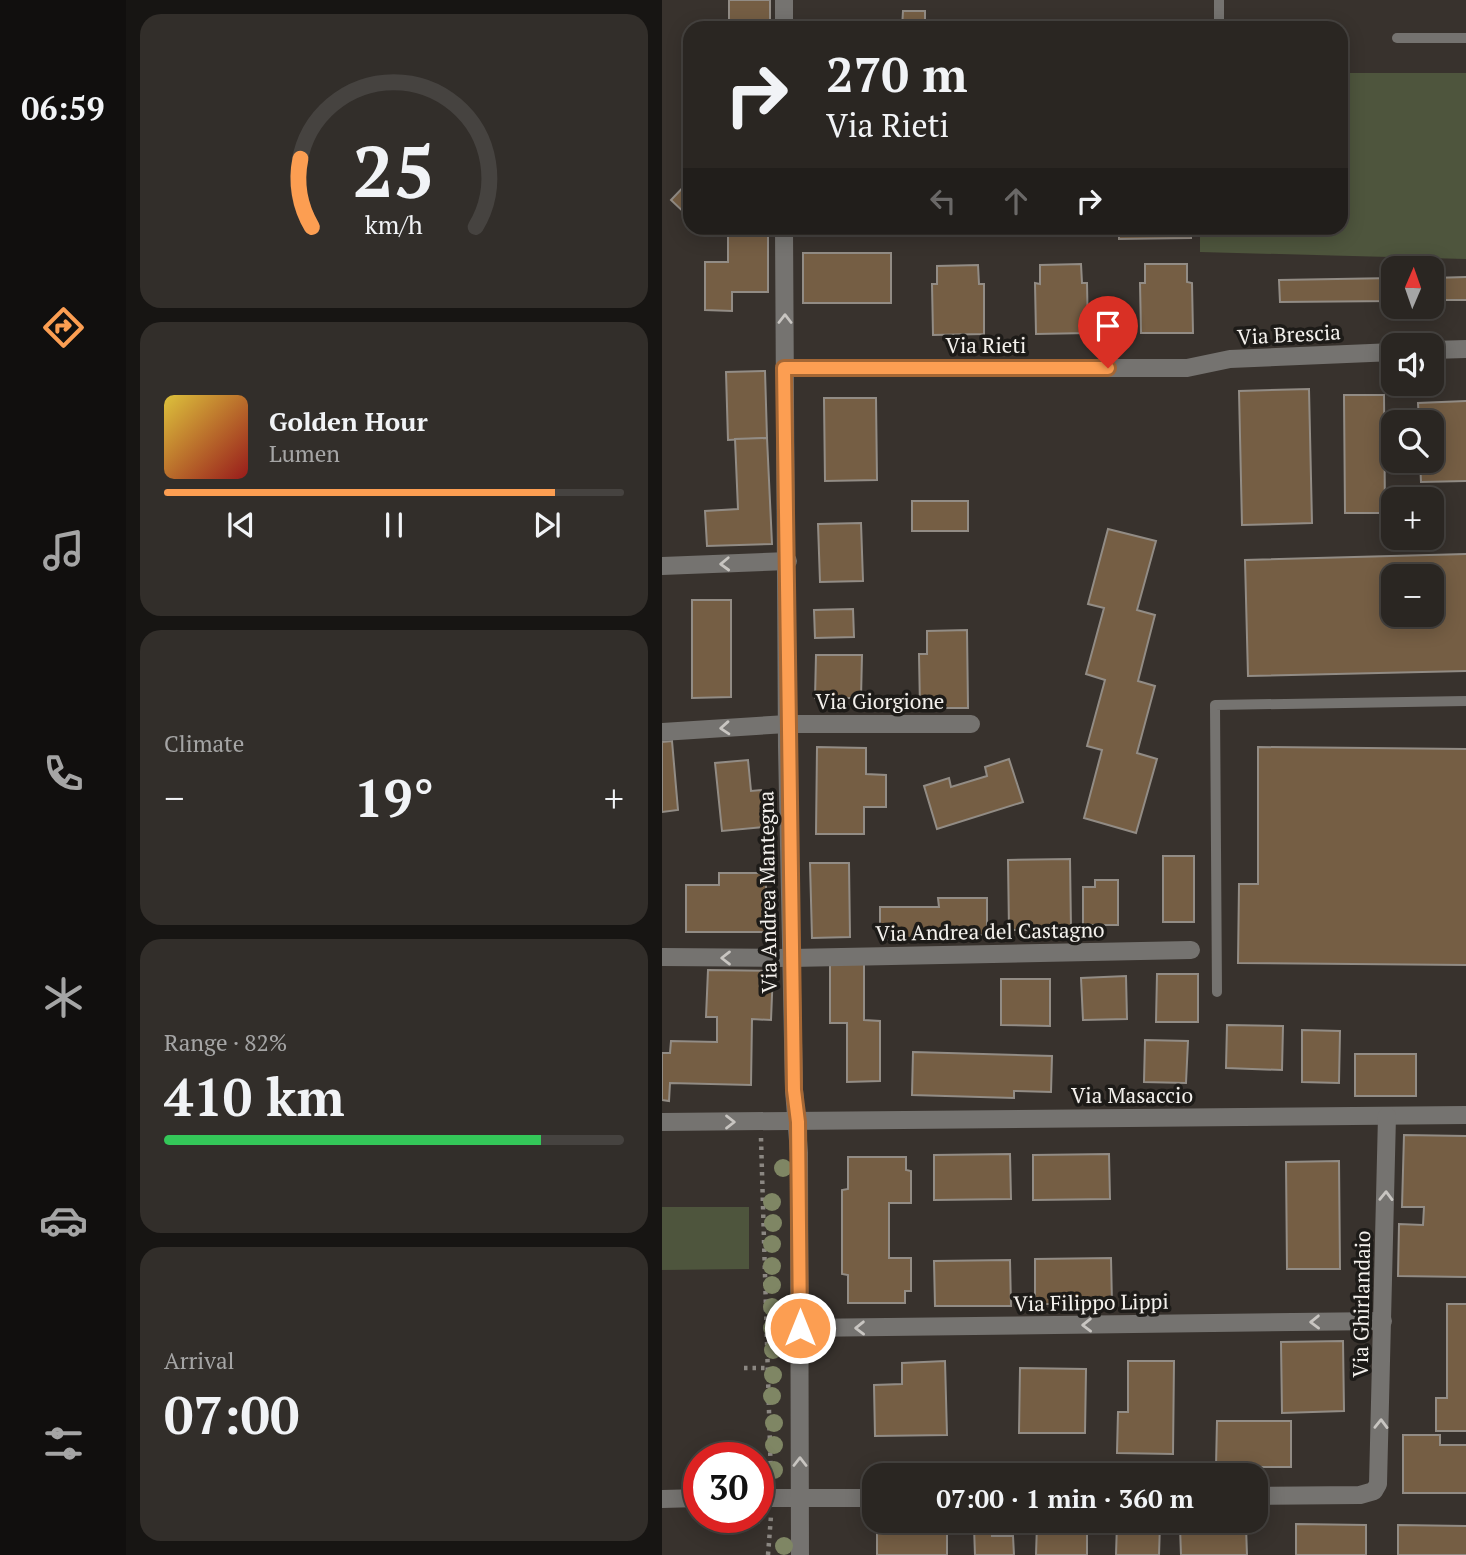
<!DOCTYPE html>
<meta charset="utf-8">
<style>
body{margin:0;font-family:"PT Serif",serif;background:#322e2a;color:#f1f3f6;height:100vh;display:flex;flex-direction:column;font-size:26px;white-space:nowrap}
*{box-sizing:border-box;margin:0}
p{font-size:23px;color:#a5a5a5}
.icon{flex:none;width:38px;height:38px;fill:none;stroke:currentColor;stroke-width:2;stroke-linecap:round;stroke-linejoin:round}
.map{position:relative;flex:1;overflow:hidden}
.panel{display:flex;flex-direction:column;gap:14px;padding:14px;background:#171513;width:536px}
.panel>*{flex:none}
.hud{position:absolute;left:21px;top:21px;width:665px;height:214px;border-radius:21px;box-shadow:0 4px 18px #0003,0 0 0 2px #464340;background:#2a2622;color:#f1f3f6;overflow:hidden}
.needle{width:46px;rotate:2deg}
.tools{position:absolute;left:719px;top:256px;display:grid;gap:14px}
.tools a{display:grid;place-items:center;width:63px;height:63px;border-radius:14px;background:#2a2622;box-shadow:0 4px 18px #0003,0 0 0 2px #464340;font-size:35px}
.speed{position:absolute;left:21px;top:1442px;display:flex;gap:14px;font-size:35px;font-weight:700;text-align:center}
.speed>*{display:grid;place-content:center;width:91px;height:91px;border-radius:50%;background:#2a2622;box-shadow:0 4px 18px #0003,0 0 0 2px #464340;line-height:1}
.speed .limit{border:10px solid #d22;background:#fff;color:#111}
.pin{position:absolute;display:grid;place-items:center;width:60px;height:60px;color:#fff;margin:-72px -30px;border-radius:50% 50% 50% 0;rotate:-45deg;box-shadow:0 0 7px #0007}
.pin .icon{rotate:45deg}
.me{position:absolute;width:77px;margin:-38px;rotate:0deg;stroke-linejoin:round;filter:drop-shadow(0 0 5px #0008)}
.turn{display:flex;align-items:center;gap:24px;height:147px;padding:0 28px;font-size:32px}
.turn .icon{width:91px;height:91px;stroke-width:2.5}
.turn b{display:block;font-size:49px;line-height:60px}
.lanes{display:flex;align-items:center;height:66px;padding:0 28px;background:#0003;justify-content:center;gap:35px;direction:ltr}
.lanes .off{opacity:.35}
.big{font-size:52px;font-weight:800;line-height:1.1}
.panel .tile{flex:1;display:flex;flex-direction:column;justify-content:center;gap:10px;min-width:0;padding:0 24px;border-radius:21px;background:#322e2a}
.panel .dial{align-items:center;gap:0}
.dial svg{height:182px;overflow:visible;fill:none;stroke:#464340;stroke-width:7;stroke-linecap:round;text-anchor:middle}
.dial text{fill:#f1f3f6;stroke:none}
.song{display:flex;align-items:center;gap:21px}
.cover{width:84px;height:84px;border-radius:10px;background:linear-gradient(135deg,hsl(50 70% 55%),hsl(0 70% 35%))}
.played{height:7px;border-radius:4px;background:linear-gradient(90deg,#fc9e52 85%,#464340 85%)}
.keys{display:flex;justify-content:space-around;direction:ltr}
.heat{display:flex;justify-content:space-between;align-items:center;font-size:38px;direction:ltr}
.charge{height:10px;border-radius:5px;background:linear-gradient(90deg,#34c759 82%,#464340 0)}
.trip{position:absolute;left:200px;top:1463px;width:406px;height:70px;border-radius:21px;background:#2a2622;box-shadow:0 4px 18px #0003,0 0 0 2px #464340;font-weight:800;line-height:70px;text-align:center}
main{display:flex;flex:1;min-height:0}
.tabs{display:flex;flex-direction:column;width:126px;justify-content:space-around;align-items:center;background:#110f0e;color:#a5a5a5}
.tabs .icon{width:49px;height:49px}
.tabs .active{color:#fc9e52}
.tabs b{font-size:32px;color:#f1f3f6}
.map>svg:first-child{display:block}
.green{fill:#4e553d}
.building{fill:#755e44;stroke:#928c85;stroke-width:2;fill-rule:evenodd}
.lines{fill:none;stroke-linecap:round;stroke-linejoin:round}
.path{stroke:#8b8782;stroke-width:4.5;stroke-dasharray:3.5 5;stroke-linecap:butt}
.service{stroke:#757370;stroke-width:10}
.minor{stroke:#757370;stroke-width:18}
.tree{fill:#7f8664}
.oneway{stroke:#c8c5c1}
.route-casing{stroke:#a46735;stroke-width:18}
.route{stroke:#fc9e52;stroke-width:12}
.labels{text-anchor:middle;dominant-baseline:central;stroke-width:7;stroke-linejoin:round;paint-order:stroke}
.street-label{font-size:21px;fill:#f4f1ed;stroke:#1d1b18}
</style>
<main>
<nav class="tabs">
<b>06:59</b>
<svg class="icon active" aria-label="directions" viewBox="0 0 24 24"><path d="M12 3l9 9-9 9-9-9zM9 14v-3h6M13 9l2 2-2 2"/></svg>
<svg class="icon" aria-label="music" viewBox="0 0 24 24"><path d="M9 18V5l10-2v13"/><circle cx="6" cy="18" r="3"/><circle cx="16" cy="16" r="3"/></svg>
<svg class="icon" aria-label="phone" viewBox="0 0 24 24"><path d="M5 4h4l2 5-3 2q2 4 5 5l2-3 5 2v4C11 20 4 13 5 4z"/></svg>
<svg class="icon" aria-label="climate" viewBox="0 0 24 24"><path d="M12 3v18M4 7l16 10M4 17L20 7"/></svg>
<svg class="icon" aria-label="car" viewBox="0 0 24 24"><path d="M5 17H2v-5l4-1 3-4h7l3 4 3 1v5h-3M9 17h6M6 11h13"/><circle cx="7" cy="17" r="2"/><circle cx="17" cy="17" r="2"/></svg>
<svg class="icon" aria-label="filters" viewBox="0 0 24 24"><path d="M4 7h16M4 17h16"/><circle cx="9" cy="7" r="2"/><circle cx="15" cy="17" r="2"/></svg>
</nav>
<section class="panel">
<div class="tile dial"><svg viewBox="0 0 100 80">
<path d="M14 69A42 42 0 1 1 86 69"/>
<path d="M14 69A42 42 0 0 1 9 39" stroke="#fc9e52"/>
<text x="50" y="56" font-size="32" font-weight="700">25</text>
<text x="50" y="72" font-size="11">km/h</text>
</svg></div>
<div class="tile">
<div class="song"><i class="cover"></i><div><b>Golden Hour</b><p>Lumen</p></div></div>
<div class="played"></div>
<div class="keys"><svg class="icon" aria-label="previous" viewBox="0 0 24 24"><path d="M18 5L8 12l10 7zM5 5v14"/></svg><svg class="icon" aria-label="pause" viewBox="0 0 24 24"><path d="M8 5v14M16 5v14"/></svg><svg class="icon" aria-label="next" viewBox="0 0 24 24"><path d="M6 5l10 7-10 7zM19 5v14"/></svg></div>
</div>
<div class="tile"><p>Climate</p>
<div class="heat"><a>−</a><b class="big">19°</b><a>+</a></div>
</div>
<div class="tile"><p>Range · 82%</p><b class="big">410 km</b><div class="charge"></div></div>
<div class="tile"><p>Arrival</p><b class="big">07:00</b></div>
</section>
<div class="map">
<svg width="805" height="1555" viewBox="0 0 805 1555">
<rect width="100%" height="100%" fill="#38322d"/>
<g class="green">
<polygon points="679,73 804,73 804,259 538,252 538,228 679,228"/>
<polygon points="0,1207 87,1207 87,1269 0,1270"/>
</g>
<g class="building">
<rect x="67" y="0" width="41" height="28"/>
<polygon points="241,11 263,11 263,28 240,28"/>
<polygon points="28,180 28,218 9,200"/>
<polygon points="66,228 106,228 106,292 70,292 70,311 43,310 43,262 66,262"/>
<polygon points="457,228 529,228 529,238 457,239"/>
<rect x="141" y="253" width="88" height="50"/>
<polygon points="419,264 420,283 425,283 426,333 374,334 373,283 378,284 378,265"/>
<polygon points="483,264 525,264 525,282 530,283 531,333 479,333 478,283 483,283"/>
<polygon points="316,265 317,284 322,284 322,334 271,335 270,284 275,284 275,266"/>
<polygon points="805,277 805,300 770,300 770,278"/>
<polygon points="732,278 732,301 618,302 617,280"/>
<polygon points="103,371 105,438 66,440 64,372"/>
<polygon points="647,389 650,523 580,525 577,391"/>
<polygon points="682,395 722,395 723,513 683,513"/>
<polygon points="162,398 214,398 215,480 163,481"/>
<polygon points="805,401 805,481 759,482 758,460 770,460 770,422 757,422 756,403"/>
<polygon points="105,438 110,544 45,546 43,511 76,509 73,439"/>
<rect x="250" y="501" width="56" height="30"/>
<polygon points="199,523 201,581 158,582 156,524"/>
<polygon points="446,529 494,541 475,610 493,615 476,681 493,686 475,753 495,759 474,833 422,818 440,750 425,746 443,680 424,674 442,608 426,604"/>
<path d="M805,554V671L586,676L583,560ZM732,576H770V614H732Z"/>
<polygon points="30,600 69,600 69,697 30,698"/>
<polygon points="191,609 192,637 153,638 152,610"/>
<polygon points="305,630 306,708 258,708 257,654 265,654 265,631"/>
<polygon points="154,655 200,655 199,698 153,698"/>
<polygon points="10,741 16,810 0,812 0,742"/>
<polygon points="155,747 204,748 204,774 224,775 224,807 202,807 202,834 154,834"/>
<polygon points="596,747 805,749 805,965 576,963 577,884 596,884"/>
<polygon points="347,759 361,802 275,829 262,786 287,778 289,787 325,776 323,767"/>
<polygon points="86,760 89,791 99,790 103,827 60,831 53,763"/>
<rect x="501" y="856" width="31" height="66"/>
<polygon points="408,859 409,930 347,930 346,860"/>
<polygon points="148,863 187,863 188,937 150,938"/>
<polygon points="57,873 104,873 104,932 24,932 24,885 57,885"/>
<polygon points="433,880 456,880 456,925 421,925 421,887 433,887"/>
<polygon points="276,898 325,898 325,935 276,935 276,940 218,940 218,907 277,907"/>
<polygon points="168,963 202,963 202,1020 218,1021 218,1081 185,1082 185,1023 168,1023"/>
<polygon points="46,970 111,971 109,1020 90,1019 89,1085 8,1083 7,1101 0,1100 0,1053 8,1053 9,1041 55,1042 55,1017 44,1017"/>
<polygon points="495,974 536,974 536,1022 494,1022"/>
<polygon points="464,976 465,1019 421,1020 419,978"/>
<polygon points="339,979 388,979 388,1026 339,1025"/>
<polygon points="565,1025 621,1026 620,1070 564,1068"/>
<polygon points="640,1030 678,1031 677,1083 640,1082"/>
<polygon points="483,1040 526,1041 524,1083 482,1082"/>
<polygon points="251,1052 390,1056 389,1092 352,1091 352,1098 250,1095"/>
<rect x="693" y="1054" width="61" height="42"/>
<polygon points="742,1135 805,1136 805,1277 736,1276 737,1224 761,1225 762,1207 740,1207"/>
<polygon points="348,1154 349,1199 272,1200 272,1155"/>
<polygon points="447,1154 448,1199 371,1200 371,1155"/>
<polygon points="186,1157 244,1157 244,1170 249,1171 249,1203 227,1203 227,1258 249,1258 249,1291 243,1291 243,1303 186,1303 186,1275 180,1274 180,1190 186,1189"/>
<polygon points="677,1161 678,1269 625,1269 624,1162"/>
<polygon points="449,1258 450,1304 373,1304 373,1259"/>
<polygon points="348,1260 349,1306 273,1306 272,1261"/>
<polygon points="785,1304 805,1304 805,1431 774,1431 774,1398 785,1398"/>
<polygon points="681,1341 682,1411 620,1413 619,1342"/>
<polygon points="283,1361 285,1435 213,1436 212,1385 240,1384 240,1363"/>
<polygon points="466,1361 512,1361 511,1454 455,1453 456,1412 466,1412"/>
<polygon points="358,1368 424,1369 423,1433 357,1433"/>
<polygon points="555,1421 629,1421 629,1467 554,1467"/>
<polygon points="741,1435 778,1435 778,1445 805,1445 805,1493 741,1493"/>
<polygon points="455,1523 498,1524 497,1555 454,1555"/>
<polygon points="375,1524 425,1524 425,1555 374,1555"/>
<polygon points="634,1524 704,1525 704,1555 634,1555"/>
<polygon points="736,1525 805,1526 805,1555 736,1555"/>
<polygon points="215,1526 270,1526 270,1530 285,1530 285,1555 215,1555"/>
<polygon points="584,1526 585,1555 519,1555 518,1527"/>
<polygon points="312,1527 330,1527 330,1536 351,1536 352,1555 313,1555"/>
</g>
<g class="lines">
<g class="path">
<polyline points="99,1138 109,1479"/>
<polyline points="82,1368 107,1368"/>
<polyline points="37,1521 98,1521"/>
<polyline points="106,1555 109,1516"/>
</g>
<g class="service">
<polyline points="557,0 557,28"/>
<polyline points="735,38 805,38"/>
<polyline points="555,992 553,705 805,701"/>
</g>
<g class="minor">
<polyline points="122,0 122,28"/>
<polyline points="122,228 125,747 132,1090 137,1153 138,1555"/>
<polyline points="770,350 805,349"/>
<polyline points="123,368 525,368 568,359 732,352"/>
<polyline points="0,566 126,561"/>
<polyline points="0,732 125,724 309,724"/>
<polyline points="0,957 129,958 529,950"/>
<polyline points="0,1122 805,1115"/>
<polyline points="138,1328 721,1321"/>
<polyline points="593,1496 698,1495 712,1491 716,1484 725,1116"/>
<polyline points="96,1498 212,1498"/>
<polyline points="0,1499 37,1498"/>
</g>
</g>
<g class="tree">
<circle cx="121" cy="1168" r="9"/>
<circle cx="110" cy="1202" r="9"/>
<circle cx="111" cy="1223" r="9"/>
<circle cx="110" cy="1244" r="9"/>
<circle cx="110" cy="1266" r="9"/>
<circle cx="110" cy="1285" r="9"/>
<circle cx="110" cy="1307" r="9"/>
<circle cx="110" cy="1328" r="9"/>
<circle cx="111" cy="1350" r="9"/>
<circle cx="111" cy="1375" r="9"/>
<circle cx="110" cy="1396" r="9"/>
<circle cx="112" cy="1423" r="9"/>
<circle cx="112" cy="1445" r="9"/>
<circle cx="112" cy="1470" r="9"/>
<circle cx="122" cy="1546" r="9"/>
</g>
<defs><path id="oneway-chevron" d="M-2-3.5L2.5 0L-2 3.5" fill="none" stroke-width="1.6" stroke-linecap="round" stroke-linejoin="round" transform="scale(1.75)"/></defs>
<g class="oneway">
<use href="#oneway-chevron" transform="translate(123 319) rotate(-90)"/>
<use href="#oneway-chevron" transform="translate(63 564) rotate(178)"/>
<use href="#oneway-chevron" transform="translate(63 728) rotate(176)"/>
<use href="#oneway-chevron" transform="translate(64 958) rotate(-180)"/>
<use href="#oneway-chevron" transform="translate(68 1122)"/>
<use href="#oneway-chevron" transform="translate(724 1196) rotate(-89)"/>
<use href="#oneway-chevron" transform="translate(653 1322) rotate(179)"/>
<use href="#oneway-chevron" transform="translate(425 1325) rotate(179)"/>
<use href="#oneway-chevron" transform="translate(198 1328) rotate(179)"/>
<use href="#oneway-chevron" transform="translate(719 1424) rotate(-89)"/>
<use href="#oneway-chevron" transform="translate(138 1462) rotate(-90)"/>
</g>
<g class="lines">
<g class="route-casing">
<polyline id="route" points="138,1328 136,1122 132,1090 122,368 446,368"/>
</g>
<use href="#route" class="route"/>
</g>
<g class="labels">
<g class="street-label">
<text transform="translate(627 334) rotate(-3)">Via Brescia</text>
<text x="324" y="345">Via Rieti</text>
<text x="218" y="701">Via Giorgione</text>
<text transform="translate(105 892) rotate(-91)">Via Andrea Mantegna</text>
<text transform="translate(328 931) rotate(-1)">Via Andrea del Castagno</text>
<text x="470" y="1095">Via Masaccio</text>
<text transform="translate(429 1302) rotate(-1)">Via Filippo Lippi</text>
<text transform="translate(699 1304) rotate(-89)">Via Ghirlandaio</text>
</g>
</g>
</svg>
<div class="tools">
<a><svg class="needle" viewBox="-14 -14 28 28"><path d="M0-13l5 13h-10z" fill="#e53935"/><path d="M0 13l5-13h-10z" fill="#a5a5a5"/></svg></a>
<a><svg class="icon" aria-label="sound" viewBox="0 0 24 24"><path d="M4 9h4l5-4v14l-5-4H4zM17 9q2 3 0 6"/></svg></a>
<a><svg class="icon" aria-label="search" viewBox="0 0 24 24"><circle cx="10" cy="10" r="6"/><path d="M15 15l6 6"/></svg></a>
<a>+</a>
<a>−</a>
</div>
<div class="speed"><div class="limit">30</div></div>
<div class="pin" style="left:446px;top:368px;background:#d93025"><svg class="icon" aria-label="arrive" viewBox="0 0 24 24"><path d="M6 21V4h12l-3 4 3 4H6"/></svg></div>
<svg class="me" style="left:138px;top:1328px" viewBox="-20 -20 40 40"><circle r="17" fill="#fc9e52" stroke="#fff" stroke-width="3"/><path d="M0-11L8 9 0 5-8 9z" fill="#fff"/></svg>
<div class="trip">07:00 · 1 min · 360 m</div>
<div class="hud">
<div class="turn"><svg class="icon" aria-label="right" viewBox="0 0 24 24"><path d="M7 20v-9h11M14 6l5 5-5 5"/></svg><div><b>270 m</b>Via Rieti</div></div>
<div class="lanes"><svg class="icon off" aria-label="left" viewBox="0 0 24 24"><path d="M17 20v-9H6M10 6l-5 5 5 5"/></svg><svg class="icon off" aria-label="ahead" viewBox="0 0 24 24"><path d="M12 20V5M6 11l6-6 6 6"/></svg><svg class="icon" aria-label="right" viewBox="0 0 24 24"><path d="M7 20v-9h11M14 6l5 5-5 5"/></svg></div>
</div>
</div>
</main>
